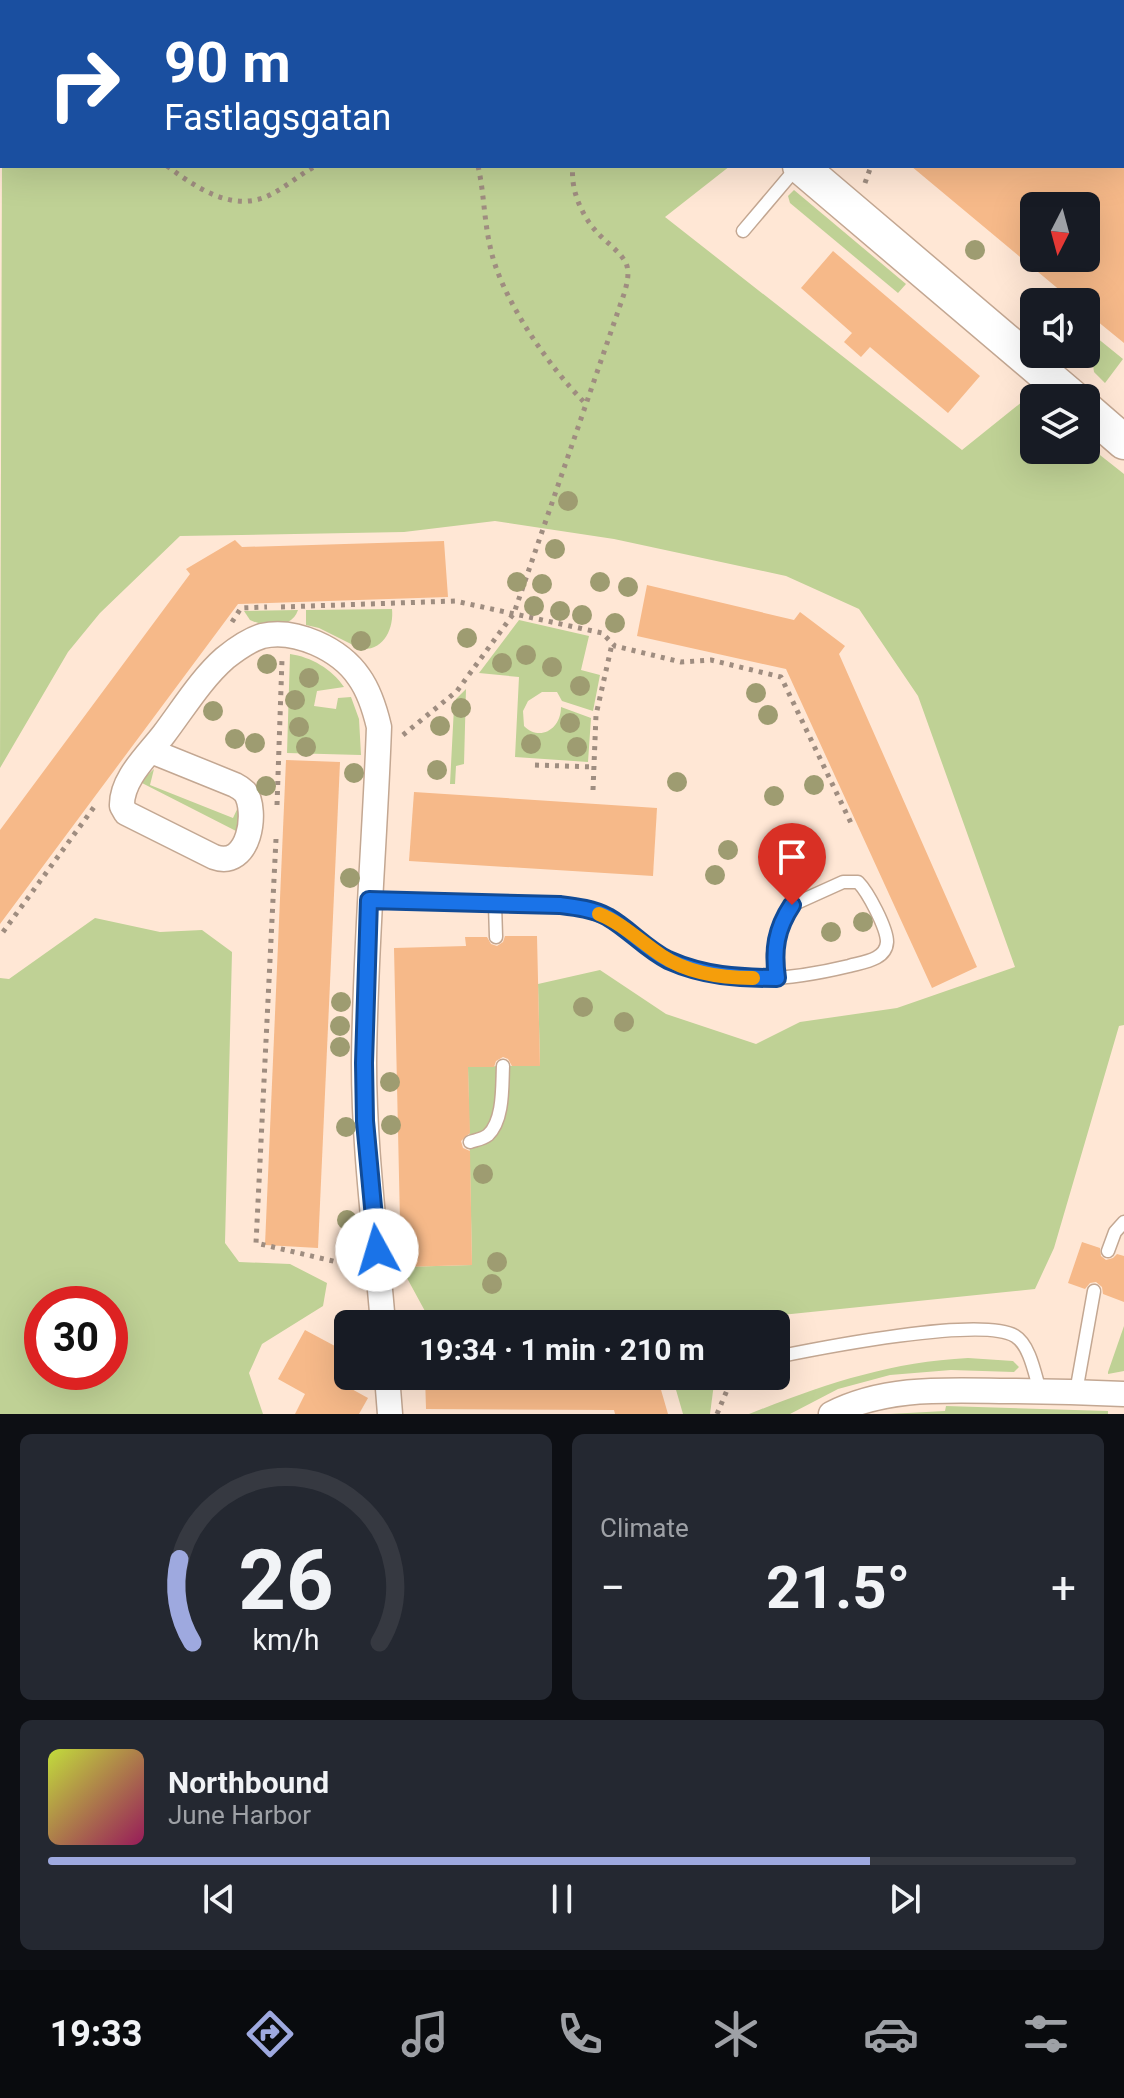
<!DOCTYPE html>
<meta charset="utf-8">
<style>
body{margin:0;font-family:Roboto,sans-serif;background:#242831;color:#f1f3f6;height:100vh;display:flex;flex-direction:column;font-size:30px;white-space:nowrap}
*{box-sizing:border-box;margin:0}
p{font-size:26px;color:#9ea1a6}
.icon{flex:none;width:44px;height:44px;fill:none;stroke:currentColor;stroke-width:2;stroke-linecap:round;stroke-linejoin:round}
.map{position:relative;height:1414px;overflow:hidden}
.drawer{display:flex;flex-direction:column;gap:20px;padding:20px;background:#0d0f14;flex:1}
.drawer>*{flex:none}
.hud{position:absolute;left:0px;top:0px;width:1124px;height:168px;box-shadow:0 8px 32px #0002;background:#1a4fa0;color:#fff;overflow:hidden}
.needle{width:52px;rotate:186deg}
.buttons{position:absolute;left:1020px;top:192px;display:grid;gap:16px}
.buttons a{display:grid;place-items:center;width:80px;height:80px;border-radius:12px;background:#171b24;box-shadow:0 8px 32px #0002;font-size:40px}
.speed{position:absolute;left:24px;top:1286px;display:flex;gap:16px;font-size:40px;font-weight:700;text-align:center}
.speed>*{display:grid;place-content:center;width:104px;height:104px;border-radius:50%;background:#171b24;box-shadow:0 8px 32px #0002;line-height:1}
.speed .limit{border:12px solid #d22;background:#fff;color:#111}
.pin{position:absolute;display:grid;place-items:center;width:68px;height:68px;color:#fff;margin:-82px -34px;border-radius:50% 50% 50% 0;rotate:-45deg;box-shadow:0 0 8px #0007}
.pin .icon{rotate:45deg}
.me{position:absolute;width:88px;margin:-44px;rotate:354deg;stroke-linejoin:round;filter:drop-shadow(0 0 6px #0008)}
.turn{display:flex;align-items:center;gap:28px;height:168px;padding:0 32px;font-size:36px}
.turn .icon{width:104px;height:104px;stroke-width:2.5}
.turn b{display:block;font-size:56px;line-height:68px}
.big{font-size:60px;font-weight:700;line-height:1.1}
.drawer .widget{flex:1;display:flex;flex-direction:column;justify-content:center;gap:12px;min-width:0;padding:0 28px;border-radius:12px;background:#242831}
.drawer .dial{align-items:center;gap:0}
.dial svg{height:208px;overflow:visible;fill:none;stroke:#363941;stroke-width:7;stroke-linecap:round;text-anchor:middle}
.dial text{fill:#f1f3f6;stroke:none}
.song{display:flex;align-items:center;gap:24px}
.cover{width:96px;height:96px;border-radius:12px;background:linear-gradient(135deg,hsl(70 70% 55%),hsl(330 70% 35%))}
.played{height:8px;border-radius:4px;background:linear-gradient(90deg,#9ea9df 80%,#363941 80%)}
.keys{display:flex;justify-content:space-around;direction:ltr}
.heat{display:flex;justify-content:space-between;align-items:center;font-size:44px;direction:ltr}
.drawer .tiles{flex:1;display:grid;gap:20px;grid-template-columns:1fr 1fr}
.widget:last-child{grid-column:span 2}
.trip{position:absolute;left:334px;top:1310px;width:456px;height:80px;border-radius:12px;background:#171b24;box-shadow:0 8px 32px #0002;font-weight:700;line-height:80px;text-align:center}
.tab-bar{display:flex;height:128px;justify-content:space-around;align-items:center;background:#090b0e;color:#9ea1a6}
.tab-bar .icon{width:56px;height:56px}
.tab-bar .current{color:#9ea9df}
.tab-bar b{font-size:36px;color:#f1f3f6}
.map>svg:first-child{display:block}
.green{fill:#bfd195;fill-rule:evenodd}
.building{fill:#f6b989;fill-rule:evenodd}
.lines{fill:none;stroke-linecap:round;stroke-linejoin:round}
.lane-casing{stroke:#c3a792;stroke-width:15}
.street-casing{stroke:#c3a792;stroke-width:27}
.secondary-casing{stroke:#c3a792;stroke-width:37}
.path{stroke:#9f8d80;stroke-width:5;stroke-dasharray:4 6;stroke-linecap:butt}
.lane{stroke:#fff;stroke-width:12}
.street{stroke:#fff;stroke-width:24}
.secondary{stroke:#fff;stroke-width:34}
.tree{fill:#9e9c71}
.route-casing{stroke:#114b97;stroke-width:20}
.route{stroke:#1a73e8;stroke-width:14}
.slow{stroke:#f59e0b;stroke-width:14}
</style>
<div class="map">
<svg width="1124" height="1414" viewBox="0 0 1124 1414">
<rect width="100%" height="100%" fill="#ffe7d5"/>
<g class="green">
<polygon points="2,161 2,166 730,166 665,217 962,450 1028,397 1034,402 1034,450 1086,450 1086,444 1124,474 1124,1025 1119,1026 1054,1248 1035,1289 724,1321 723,1324 432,1324 401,1267 472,1265 468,1067 540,1065 538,984 600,970 666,1014 756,1044 800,1022 897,1008 1015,967 918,696 859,609 786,576 614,539 495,521 404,532 180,536 100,613 68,652 0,768"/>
<polygon points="794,190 906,284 898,293 790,203 788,196"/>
<polygon points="1086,329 1123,359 1105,383 1094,372 1093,365 1084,354 1086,354"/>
<path d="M392,609C394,628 384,651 361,649L319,628L306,625V610Z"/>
<path d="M298,610C292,629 266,627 250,620L244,611Z"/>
<path d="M519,620L589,636L581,670L600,675L593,711L562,701L557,692H542L528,701L523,711L524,726C540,742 561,729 561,707L591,718L588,762L515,757L519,677L479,673Z"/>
<path d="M290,654C311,657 332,669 344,687L317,691L314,706L336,709L338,698L351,697L359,719L361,755L287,753Z"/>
<polygon points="466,689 464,764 456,766 455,784 450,784 454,707 456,699"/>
<polygon points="154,769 150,785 233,818 240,803 238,832 140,782"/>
<path d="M95,918L160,932L202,930L232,952L225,1243L239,1262L290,1264L327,1283L323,1306L262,1344L249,1373L263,1414H0V978L9,979ZM42,1304H110V1372H42Z"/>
<polygon points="1124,1326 1124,1371 1108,1374 1108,1372"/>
<path d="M968,1358L1013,1361L1019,1367L1014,1372L951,1370L890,1375L838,1389L790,1414H749C822,1385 889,1362 968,1358Z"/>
<polygon points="672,1376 715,1376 710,1414 683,1414"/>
<polygon points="946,1406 1108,1411 1108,1414 889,1414 945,1411"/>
</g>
<g class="building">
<path d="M911,166H1124V343L1086,312V302H1074ZM1034,206H1086V258H1034Z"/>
<polygon points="833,251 980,376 948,413 870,347 861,357 844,342 852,333 801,288"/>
<polygon points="235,540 242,547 444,541 448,597 238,604 0,924 0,830 190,574 186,569"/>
<polygon points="647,585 794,620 800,612 845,646 839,654 977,967 932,988 786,669 637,636"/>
<polygon points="286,760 340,762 318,1248 265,1245"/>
<polygon points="414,792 657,808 653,876 409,861"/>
<polygon points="505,936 537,936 540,1066 512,1066 508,1059 503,1057 496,1061 494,1067 468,1067 470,1133 461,1141 463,1148 470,1151 472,1265 401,1267 394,948 466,946 465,937 487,937 491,944 497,946 503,942"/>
<polygon points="1082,1242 1100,1248 1101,1256 1106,1260 1113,1258 1117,1254 1124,1256 1124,1302 1103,1294 1102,1287 1096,1282 1090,1283 1085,1289 1068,1283"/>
<polygon points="305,1330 348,1353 348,1366 339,1382 368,1398 359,1414 295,1414 305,1394 278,1379"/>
<polygon points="425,1376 657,1376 668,1414 615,1414 614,1410 426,1409"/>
</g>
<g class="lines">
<g class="lane-casing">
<g id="lane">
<polyline points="743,231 798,166"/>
<path d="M369,900L560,905C611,912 623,931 663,956C716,990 791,980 849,966C863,962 886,960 887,942C887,928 868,892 858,882H843L792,905L782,919L773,954L777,978"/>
<polyline points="495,904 496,937"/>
<path d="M470,1142C476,1140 483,1139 488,1135C504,1120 502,1086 503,1066"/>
<polyline points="1108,1251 1115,1232 1124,1222"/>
<path d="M776,1357C820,1348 981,1316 1015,1336C1030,1345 1035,1375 1040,1391"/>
<polyline points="1076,1392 1094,1291"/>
</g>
</g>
<g class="street-casing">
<g id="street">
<path d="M151,751L235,785C237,786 243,790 245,792C258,810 250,870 214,857L126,813L122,806C121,779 148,755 164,734C183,709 201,679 225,658C235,650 249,640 262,636C295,628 340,649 359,677C369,691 375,710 379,727C375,839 365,951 364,1063C364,1150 376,1237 383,1324"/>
<polyline points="387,1376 390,1414"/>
<path d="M831,1414C884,1387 942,1390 1000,1391C1042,1391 1083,1392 1124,1394"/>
</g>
</g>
<g class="secondary-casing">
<g id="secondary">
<polyline points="592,0 595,2"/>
<polyline points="667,2 668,0"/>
<polyline points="800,166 1073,398"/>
<polyline points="1086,409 1124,442"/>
</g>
</g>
<g class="path">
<polyline points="132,0 132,2"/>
<path d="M167,166C194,186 228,210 263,198C282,191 298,175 316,166"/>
<path d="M478,166C484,192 484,220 490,246C500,297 549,367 585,403"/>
<polyline points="865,183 871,166"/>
<polyline points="281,607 455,601 602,633 615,646 681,662 711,660 781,677 851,823"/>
<polyline points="232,622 241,608 267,607"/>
<path d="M403,735L457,691L514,613L624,294C627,284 630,273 626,263C619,250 604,241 595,230C581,214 570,188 573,166"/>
<polyline points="535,765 594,767"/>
<polyline points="593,790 596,715 612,644"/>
<polyline points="277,805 282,659"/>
<polyline points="276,839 256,1243 354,1266"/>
<polyline points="3,932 97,803"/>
<polyline points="717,1414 733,1376"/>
</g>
<use href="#lane" class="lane"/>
<use href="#street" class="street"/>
<use href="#secondary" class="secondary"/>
</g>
<g class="tree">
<circle cx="975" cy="250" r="10"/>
<circle cx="568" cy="501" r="10"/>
<circle cx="555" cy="549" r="10"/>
<circle cx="517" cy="582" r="10"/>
<circle cx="600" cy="582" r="10"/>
<circle cx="542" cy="584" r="10"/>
<circle cx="628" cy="587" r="10"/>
<circle cx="534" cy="606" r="10"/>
<circle cx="560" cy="611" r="10"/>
<circle cx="582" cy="615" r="10"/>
<circle cx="615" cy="623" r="10"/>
<circle cx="467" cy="638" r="10"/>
<circle cx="361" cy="641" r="10"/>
<circle cx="526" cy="655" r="10"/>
<circle cx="502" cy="663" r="10"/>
<circle cx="267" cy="664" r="10"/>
<circle cx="552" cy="667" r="10"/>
<circle cx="309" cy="678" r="10"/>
<circle cx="580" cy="686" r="10"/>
<circle cx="756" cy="693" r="10"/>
<circle cx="295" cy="700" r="10"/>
<circle cx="461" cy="708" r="10"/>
<circle cx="213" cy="711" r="10"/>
<circle cx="768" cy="715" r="10"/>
<circle cx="570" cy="723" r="10"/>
<circle cx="440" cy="726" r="10"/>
<circle cx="299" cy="727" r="10"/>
<circle cx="235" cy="739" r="10"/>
<circle cx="255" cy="743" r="10"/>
<circle cx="531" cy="744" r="10"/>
<circle cx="306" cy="747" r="10"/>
<circle cx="577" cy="747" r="10"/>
<circle cx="437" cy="770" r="10"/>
<circle cx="354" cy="773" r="10"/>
<circle cx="677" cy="782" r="10"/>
<circle cx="814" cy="785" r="10"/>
<circle cx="266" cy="786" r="10"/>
<circle cx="774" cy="796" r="10"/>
<circle cx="728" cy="850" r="10"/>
<circle cx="715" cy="875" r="10"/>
<circle cx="350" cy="878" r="10"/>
<circle cx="863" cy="922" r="10"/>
<circle cx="831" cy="932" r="10"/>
<circle cx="341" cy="1002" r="10"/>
<circle cx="583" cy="1007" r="10"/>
<circle cx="624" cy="1022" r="10"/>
<circle cx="340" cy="1026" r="10"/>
<circle cx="340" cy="1047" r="10"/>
<circle cx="390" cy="1082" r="10"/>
<circle cx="391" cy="1125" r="10"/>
<circle cx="346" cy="1127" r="10"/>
<circle cx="483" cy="1174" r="10"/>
<circle cx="347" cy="1220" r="10"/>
<circle cx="349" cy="1245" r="10"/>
<circle cx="497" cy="1262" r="10"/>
<circle cx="492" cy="1284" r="10"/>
</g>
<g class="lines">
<g class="route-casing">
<path id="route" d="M377,1250L365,1121L364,1063L369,900L560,905C576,907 593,909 608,917C629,929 646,949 668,960C704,976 738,978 777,978C773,950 776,929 792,905"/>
</g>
<use href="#route" class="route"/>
<path class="slow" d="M599,914C622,923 642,943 662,956C688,973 723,978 753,978"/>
</g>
</svg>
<div class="buttons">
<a><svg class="needle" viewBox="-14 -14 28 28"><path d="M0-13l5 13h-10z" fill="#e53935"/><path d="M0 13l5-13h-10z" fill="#9ea1a6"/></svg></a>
<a><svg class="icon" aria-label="sound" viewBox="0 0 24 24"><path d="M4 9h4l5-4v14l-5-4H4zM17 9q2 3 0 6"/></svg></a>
<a><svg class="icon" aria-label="layers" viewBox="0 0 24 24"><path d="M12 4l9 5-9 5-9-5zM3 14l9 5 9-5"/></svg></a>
</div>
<div class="speed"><div class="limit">30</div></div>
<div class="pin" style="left:792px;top:905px;background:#d93025"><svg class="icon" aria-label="arrive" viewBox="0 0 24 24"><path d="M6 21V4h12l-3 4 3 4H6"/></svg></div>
<svg class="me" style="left:377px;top:1250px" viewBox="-20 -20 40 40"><circle r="19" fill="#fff"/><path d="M0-13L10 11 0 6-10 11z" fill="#1a73e8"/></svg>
<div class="trip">19:34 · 1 min · 210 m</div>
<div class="hud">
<div class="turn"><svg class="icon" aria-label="right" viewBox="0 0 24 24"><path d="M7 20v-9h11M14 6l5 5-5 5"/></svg><div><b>90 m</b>Fastlagsgatan</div></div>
</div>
</div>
<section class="drawer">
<div class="tiles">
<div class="widget dial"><svg viewBox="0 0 100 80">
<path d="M14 69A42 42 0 1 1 86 69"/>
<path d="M14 69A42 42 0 0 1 9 37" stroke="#9ea9df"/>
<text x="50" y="56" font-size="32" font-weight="700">26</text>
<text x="50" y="72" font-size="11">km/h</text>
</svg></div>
<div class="widget"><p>Climate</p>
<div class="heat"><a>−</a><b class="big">21.5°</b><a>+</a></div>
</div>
<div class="widget">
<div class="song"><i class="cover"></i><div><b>Northbound</b><p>June Harbor</p></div></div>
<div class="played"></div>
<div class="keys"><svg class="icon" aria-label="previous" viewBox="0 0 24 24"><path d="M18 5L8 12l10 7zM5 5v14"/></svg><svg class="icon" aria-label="pause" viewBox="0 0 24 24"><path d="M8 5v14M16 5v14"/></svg><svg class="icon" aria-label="next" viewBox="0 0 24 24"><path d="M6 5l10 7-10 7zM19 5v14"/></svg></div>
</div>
</div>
</section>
<nav class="tab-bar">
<b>19:33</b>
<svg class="icon current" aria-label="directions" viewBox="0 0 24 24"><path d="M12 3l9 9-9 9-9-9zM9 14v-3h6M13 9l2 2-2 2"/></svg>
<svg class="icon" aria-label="music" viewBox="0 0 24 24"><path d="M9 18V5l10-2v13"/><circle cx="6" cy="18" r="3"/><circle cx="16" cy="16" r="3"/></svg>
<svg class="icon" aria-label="phone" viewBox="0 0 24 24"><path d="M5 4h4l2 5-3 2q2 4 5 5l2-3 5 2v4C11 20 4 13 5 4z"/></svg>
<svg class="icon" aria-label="climate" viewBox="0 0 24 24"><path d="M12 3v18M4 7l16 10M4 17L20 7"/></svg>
<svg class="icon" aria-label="car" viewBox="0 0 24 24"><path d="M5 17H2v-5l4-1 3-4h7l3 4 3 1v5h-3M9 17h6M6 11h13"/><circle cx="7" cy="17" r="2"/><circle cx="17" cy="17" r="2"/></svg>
<svg class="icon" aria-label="filters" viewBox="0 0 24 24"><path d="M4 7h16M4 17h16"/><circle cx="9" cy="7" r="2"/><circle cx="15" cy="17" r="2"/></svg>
</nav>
